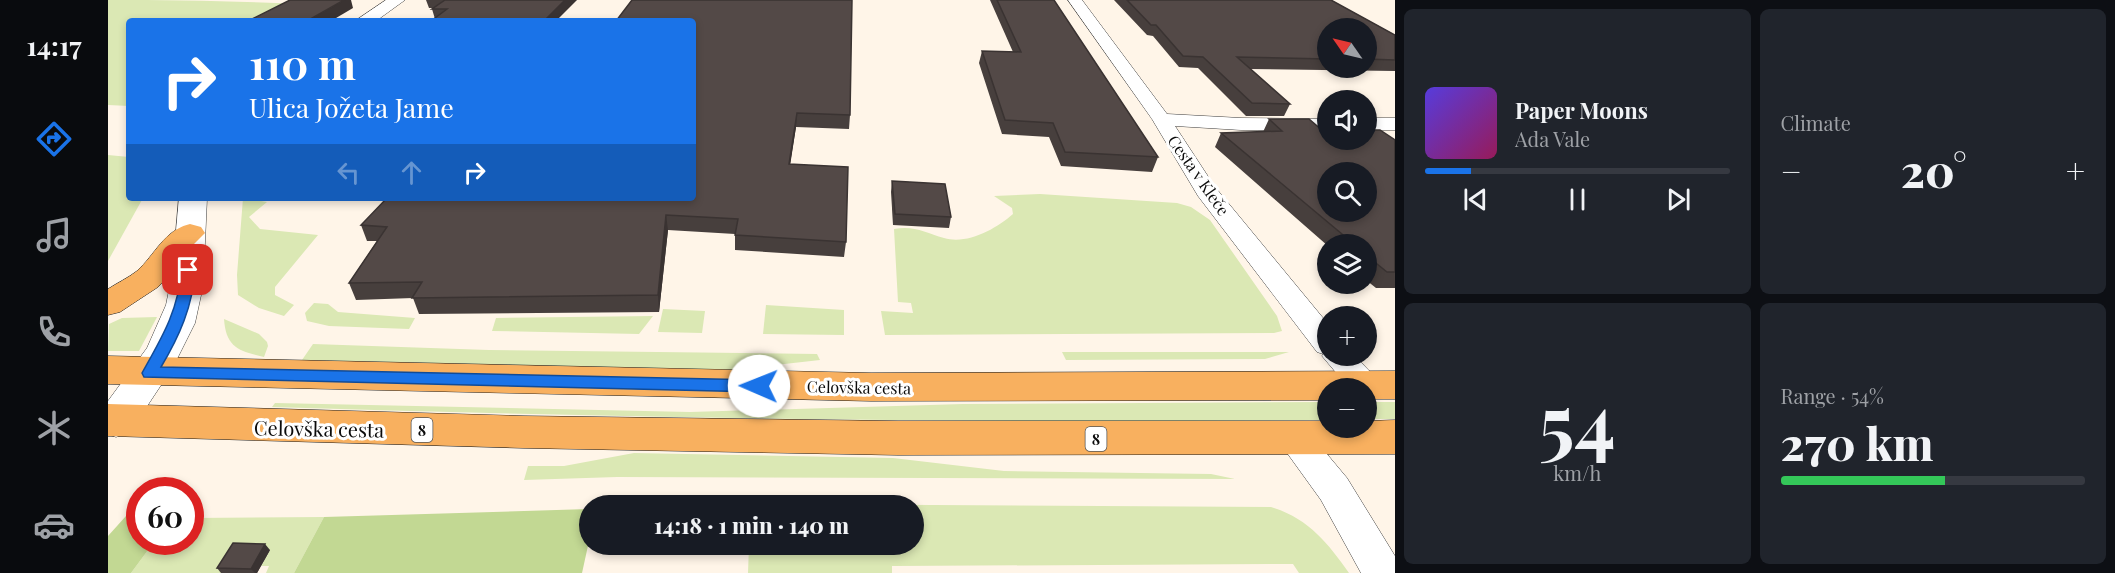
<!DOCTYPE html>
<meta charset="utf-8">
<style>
body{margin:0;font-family:"Playfair Display",serif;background:#20242c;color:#f1f3f6;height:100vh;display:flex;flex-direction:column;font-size:22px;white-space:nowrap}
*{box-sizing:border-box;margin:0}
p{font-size:20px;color:#9ea1a6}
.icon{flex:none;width:33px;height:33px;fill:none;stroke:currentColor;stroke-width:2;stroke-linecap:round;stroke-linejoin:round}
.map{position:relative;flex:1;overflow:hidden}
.panel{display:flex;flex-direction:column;gap:9px;padding:9px;background:#0d0f14;width:720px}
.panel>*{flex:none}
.hud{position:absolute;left:18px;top:18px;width:570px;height:183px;border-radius:6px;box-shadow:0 3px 9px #0003;background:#1a73e8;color:#fff;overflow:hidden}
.needle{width:39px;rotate:304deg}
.fabs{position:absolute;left:1209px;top:18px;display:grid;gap:12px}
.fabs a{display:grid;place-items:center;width:60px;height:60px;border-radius:50%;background:#171b24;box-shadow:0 3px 9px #0003;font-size:30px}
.speed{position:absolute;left:18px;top:477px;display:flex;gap:12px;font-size:30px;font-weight:700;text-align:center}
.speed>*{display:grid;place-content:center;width:78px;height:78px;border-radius:50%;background:#171b24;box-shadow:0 3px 9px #0003;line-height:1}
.speed .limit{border:9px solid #d22;background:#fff;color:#111}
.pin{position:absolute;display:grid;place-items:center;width:51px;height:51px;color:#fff;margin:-26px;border-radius:12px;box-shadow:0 3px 9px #0006}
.me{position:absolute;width:66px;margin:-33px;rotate:271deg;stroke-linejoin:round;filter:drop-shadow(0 0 4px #0008)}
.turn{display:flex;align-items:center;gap:21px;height:126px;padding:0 24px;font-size:27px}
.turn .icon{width:78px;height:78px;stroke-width:2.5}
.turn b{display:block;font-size:42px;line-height:51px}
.lanes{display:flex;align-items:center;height:57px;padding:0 24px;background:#0003;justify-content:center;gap:30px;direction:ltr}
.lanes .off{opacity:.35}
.big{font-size:45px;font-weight:800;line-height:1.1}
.panel .tile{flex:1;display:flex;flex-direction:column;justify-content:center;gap:9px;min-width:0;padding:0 21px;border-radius:9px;background:#20242c}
.panel .dial{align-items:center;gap:0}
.dial b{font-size:78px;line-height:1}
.song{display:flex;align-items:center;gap:18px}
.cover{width:72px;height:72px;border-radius:9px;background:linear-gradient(135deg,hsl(250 70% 55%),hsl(330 70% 35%))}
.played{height:6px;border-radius:3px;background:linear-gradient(90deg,#1a73e8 15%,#363941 15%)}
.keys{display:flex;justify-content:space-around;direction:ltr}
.heat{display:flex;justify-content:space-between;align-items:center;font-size:33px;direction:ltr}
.charge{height:9px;border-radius:4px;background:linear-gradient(90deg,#34c759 54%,#363941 0)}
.panel .tiles{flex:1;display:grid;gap:9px;grid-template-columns:repeat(2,1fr)}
.trip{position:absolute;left:471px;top:495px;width:345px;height:60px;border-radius:30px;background:#171b24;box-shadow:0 3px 9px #0003;font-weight:800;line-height:60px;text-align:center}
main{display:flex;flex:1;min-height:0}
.dock{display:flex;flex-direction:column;width:108px;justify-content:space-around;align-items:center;background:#090b0e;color:#9ea1a6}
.dock .icon{width:42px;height:42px}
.dock .active{color:#1a73e8}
.dock b{font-size:27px;color:#f1f3f6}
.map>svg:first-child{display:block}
.green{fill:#dbe8b4}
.forest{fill:#c2d893}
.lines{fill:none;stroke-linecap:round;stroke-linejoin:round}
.minor-casing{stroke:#3e3e3e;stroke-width:1}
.tertiary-casing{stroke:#3e3e3e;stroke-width:1}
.primary-casing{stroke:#1c1c1c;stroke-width:1}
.minor{fill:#fff;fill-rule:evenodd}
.tertiary{fill:#fff;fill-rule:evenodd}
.primary{fill:#f8b05f;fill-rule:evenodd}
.wall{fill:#473f3d;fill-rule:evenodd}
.shaded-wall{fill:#3a3332}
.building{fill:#534947;stroke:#3a3332;stroke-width:1.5;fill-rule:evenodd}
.route{fill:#1a73e8;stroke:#114b97;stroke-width:1.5}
.labels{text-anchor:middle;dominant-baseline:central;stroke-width:6;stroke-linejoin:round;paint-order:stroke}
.shield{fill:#fff;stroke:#545454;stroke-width:1.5}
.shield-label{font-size:15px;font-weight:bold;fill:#0b0b0b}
.street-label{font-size:16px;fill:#0b0b0b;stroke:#fff}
.near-street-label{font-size:20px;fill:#0b0b0b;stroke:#fff}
</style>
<main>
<nav class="dock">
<b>14:17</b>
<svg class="icon active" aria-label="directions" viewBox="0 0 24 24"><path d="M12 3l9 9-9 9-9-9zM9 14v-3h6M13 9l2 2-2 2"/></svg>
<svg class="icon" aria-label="music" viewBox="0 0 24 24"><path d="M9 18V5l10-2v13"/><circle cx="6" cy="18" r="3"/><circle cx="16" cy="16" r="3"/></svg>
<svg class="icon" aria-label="phone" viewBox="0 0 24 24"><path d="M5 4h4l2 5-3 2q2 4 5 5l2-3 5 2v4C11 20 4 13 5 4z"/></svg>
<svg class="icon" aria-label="climate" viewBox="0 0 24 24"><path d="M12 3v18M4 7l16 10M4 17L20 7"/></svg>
<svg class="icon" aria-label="car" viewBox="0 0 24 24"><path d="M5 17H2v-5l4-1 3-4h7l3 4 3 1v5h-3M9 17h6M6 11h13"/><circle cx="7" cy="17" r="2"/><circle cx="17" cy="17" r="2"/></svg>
</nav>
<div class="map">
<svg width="1287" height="573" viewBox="0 0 1287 573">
<rect width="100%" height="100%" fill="#fff5e8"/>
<g class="green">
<path d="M0,0C67,0 126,1 191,4L161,21H21V106L0,105Z"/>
<polygon points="0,155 21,157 21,198 35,198 0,261"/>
<path d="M932,194L1069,203L1083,207L1102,220L1169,316L1174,331L1166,333L777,335L773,311L805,313L803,303L790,302L786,229C806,225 818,233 836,238C859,245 888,229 905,214L904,208L886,196Z"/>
<polygon points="135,198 159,202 141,217 152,229 210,235 167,287 167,295 186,305 176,316 151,308 130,295 129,275"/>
<polygon points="206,303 220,304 230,312 307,318 301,329 221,326 199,321 197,313"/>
<polygon points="658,305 736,310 736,335 655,334"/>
<polygon points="555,309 597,311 594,333 550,332"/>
<polygon points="545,316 531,334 384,331 388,318"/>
<polygon points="49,317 31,351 0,351 1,324 14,318"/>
<path d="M116,319L151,334L159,342L160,346L156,357C130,351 118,347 116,319Z"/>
<polygon points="205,344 381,350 709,354 712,360 623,370 194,360"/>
<polygon points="954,352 1181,352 1157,359 958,360"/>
<path d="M1219,402L1220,420C867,424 516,418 164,407L167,403L582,412L855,404Z"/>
<polygon points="1258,402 1287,402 1287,419 1259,419"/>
<polygon points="526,453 785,458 896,471 1103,474 1127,479 509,477 416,480 420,466 456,466"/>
<path d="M642,504L1163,507C1200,518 1220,543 1241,573H1191L1185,564L784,566V573H640L641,545L806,544V506Z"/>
<polygon points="216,517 186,573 158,573 161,566 153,566 162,550 130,550 116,573 23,573 46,542 82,542 83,518"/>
</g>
<g class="forest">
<polygon points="481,509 481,541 474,573 186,573 216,517"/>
<polygon points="18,516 31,516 32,542 46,542 23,573 0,573 0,536"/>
</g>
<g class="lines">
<g class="minor-casing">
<g id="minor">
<polygon points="960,0 974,0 1059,114 1133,118 1220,119 1220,131 1133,130 1067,126 1107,187 1220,324 1220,356 1247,356 1268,378 1273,386 1268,394 1258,397 1258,388 1241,388 1214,356 1215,354 1209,352 1090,196 1044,119"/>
<rect x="1258" y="118" width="29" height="12"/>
<polygon points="1186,425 1198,429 1239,478 1287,556 1287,573 1253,573 1213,500 1169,439 1174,429"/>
</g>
</g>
<g class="tertiary-casing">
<g id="tertiary">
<polygon points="278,0 297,0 268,21 247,21"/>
<polygon points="71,198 99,198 95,286 87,323 65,367 22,432 8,437 0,434 0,401 39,348 58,305 64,275"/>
</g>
</g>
<g class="primary-casing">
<g id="primary">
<path d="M82,224L93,227L97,233L72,258L63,273L50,287L12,312L0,315V289C9,283 20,278 29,271C47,255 56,230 82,224Z"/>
<polygon points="0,356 763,373 1287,371 1287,399 1258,399 1258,388 1220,388 1220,400 763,401 0,384"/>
<polygon points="0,404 415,416 790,421 1220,421 1220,428 1258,428 1258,421 1287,420 1287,454 790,455 415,448 0,436"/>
</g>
</g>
<use href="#minor" class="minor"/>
<use href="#tertiary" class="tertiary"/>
<use href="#primary" class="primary"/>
</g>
<g class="wall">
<polygon points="318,0 469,0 327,19 324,9 325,8 321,8"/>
<polygon points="882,0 946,0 1050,157 1044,172 953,166 941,137 894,134 871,63 874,51 905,52"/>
<path d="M1006,0H1223L1287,35V71L1142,69L1182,104L1176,116H1138L1090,68L1071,67L1045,36L1039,35ZM1220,28H1258V68H1220Z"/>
<polygon points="585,21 742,115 741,129 688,127 682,164 738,242 736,257 627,250 627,234 560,230 551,312 311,314 305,298 248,300 241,283 269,241 259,241 253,225"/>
<polygon points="1161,119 1215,131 1287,140 1287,288 1268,288 1258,280 1258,244 1220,244 1220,246 1107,147 1113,133 1155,132"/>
<polygon points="784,181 843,217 841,228 785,225 783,192"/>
<polygon points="162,550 149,573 113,573 109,568"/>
</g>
<g class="shaded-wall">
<polygon points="236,0 243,0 245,8 223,21 199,21"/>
<polygon points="457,0 469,0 448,21 436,21"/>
<polygon points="689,113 688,127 680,179 681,164"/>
<polygon points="558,215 560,230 551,312 550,295"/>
<polygon points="157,544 162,550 149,573 147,573 143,569"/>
</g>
<g class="building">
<polygon points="182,0 236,0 199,21 140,21"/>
<polygon points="337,0 457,0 436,21 323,21 339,9 324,9"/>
<polygon points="524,0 744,0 742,115 689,113 681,164 740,167 738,242 627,235 630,219 558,215 550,295 304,298 314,282 241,283 279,227 253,225 279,198 585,198 585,21 508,21"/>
<polygon points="889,0 946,0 1050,157 957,152 945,123 897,120 874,51 913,52"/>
<polygon points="1019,0 1223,0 1287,35 1287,60 1258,59 1258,28 1220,28 1220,59 1129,57 1182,104 1144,103 1095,57 1075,56 1048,25 1043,25"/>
<path d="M1161,119H1201L1215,131H1220V140H1258V130H1272L1287,140V272H1279L1258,255V244H1246L1113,133L1174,131ZM1220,172H1258V212H1220Z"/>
<polygon points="784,181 837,184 843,217 787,214"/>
<polygon points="125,543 157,544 143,569 109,568"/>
</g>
<path class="route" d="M80,266L87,270C85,306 71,337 53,367L651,380L657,381L659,386L657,390L651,392L36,377L34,373C53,339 71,310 73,270Z"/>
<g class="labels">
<g class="shield">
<rect x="303.5" y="418" width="21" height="24" rx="4.5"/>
<rect x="977.5" y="427" width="21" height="24" rx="4.5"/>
</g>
<g class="shield-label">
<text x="314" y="430">8</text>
<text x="988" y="439">8</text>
</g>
<g class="street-label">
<text transform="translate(1091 175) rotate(55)">Cesta v Kleče</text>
<text transform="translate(751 387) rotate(1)">Celovška cesta</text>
</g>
<g class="near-street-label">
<text transform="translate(211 428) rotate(1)">Celovška cesta</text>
</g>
</g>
</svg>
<div class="fabs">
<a><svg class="needle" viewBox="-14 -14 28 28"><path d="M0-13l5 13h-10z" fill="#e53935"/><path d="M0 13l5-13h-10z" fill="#9ea1a6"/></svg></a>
<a><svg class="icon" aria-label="sound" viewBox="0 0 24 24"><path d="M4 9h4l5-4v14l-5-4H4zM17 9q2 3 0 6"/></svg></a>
<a><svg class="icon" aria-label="search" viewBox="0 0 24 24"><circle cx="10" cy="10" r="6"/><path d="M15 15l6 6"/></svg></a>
<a><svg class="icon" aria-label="layers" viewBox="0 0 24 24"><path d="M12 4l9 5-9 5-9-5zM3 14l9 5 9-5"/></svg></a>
<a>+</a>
<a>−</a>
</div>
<div class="speed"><div class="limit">60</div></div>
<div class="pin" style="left:80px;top:270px;background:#d93025"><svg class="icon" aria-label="arrive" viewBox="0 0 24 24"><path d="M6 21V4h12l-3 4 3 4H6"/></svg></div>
<svg class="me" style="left:651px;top:386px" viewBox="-20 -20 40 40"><circle r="19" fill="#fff"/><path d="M0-13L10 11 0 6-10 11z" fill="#1a73e8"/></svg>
<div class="trip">14:18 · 1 min · 140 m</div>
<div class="hud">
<div class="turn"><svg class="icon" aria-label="right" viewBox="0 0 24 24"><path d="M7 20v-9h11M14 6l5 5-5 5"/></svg><div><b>110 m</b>Ulica Jožeta Jame</div></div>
<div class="lanes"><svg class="icon off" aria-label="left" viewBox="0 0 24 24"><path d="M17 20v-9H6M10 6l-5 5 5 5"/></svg><svg class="icon off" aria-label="ahead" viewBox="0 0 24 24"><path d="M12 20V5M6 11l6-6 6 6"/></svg><svg class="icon" aria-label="right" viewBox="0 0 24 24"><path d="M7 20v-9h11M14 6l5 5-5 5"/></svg></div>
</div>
</div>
<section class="panel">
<div class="tiles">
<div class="tile">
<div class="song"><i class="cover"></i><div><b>Paper Moons</b><p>Ada Vale</p></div></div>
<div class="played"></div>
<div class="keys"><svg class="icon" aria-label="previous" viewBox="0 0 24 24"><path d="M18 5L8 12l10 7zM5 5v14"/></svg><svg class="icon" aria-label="pause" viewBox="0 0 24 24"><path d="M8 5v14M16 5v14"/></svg><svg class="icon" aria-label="next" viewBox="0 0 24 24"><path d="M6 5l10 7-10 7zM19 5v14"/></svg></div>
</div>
<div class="tile"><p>Climate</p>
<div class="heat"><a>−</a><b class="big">20°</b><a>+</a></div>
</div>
<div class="tile dial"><b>54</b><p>km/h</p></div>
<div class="tile"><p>Range · 54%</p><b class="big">270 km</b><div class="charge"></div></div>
</div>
</section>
</main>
